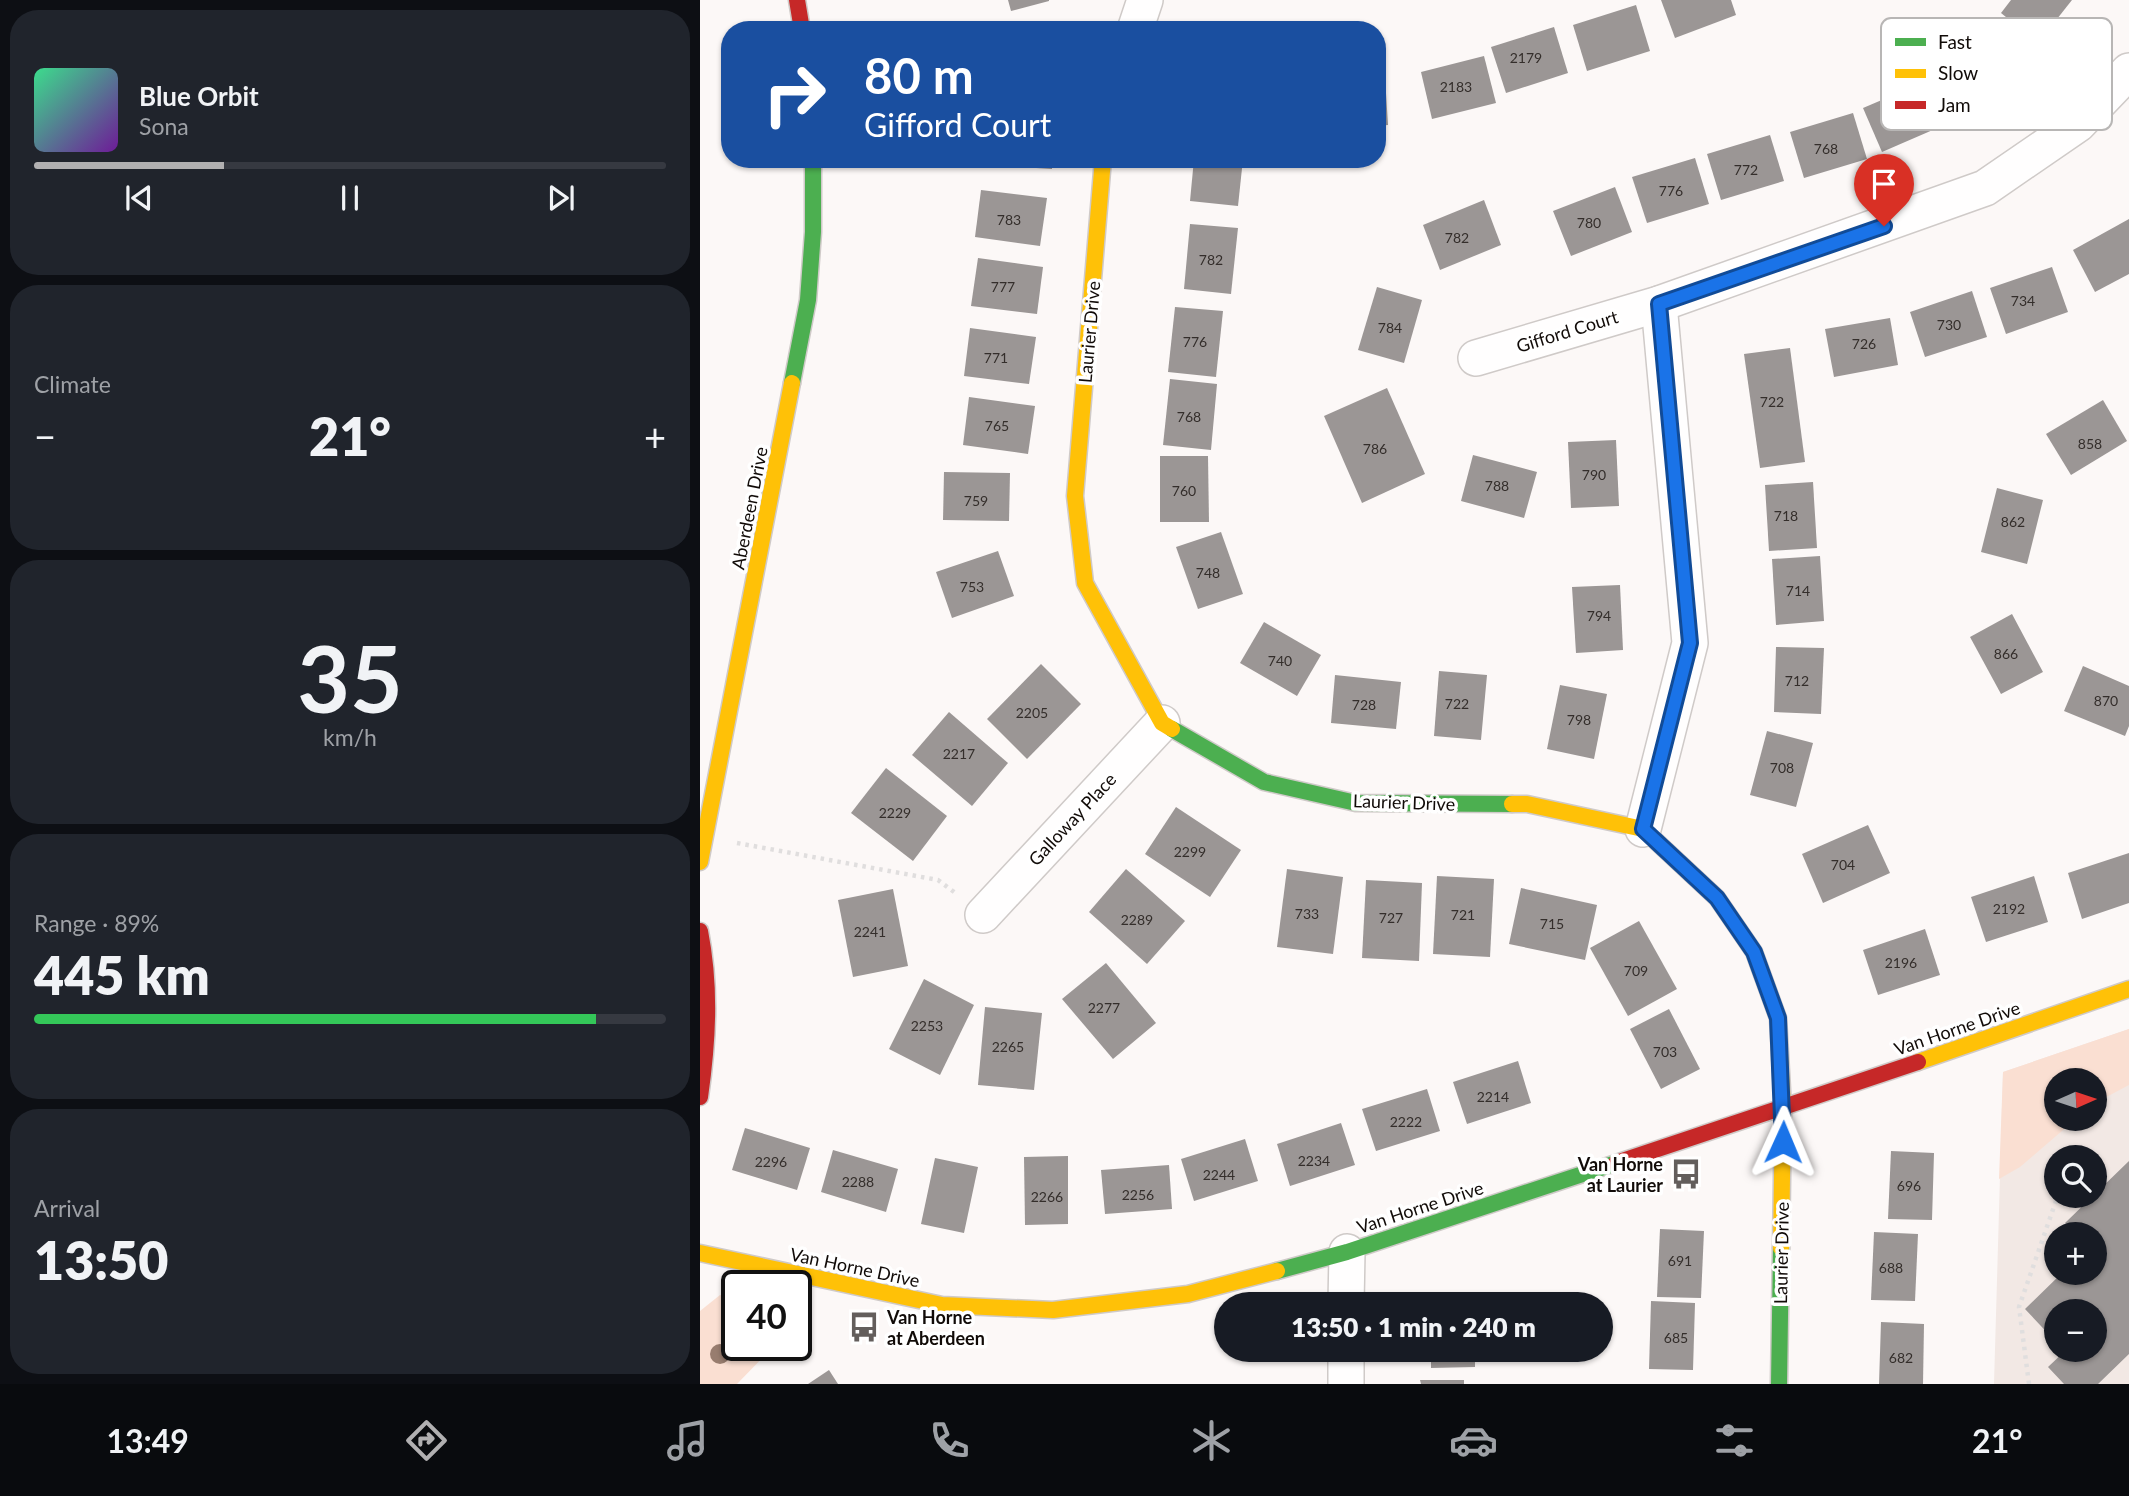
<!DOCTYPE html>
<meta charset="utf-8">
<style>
body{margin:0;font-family:Lato,sans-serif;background:#20242c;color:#f1f3f6;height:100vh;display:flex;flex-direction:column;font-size:26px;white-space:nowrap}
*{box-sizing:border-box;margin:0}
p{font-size:23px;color:#9ea1a6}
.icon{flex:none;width:38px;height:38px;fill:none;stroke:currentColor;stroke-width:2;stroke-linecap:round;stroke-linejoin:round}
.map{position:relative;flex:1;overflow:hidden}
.side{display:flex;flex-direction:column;gap:10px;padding:10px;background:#0d0f14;width:700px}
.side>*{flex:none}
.top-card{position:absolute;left:21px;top:21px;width:665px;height:147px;border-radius:28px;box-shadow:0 2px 5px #0004;background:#1a4fa0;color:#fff;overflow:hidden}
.needle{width:46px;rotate:87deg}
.controls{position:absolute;left:1344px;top:1068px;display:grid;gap:14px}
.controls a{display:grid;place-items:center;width:63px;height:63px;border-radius:50%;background:#171b24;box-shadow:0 2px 5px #0004;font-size:35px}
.speed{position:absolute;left:21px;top:1270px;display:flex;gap:14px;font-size:35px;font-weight:700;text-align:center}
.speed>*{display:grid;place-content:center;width:91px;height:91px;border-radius:50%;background:#171b24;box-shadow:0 2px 5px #0004;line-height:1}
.speed .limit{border:4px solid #111;border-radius:10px;background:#fff;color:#111}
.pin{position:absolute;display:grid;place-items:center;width:60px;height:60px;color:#fff;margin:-72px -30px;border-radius:50% 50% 50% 0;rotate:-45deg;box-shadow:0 0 7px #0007}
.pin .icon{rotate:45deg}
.me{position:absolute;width:77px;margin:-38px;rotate:1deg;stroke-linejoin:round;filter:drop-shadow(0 0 5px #0008)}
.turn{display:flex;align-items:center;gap:24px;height:147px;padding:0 28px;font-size:32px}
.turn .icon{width:91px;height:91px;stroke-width:2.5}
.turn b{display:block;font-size:49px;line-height:60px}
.big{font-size:52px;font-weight:800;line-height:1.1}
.side .tile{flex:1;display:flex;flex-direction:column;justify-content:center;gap:10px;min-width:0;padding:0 24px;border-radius:28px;background:#20242c}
.side .dial{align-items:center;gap:0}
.dial b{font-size:91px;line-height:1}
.song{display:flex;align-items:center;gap:21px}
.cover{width:84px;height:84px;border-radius:10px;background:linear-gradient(135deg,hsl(150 70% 55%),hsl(280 70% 35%))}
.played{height:7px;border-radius:4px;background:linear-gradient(90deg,#b1b0b1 30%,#363941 30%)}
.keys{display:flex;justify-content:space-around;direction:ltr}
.heat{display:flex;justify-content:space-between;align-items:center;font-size:38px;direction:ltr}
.charge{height:10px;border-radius:5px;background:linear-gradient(90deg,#34c759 89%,#363941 0)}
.trip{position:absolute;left:514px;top:1292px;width:399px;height:70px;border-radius:35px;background:#171b24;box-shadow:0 2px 5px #0004;font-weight:800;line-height:70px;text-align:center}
.dock{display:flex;height:112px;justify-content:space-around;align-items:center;background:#090b0e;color:#9ea1a6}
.dock .icon{width:49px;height:49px}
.dock .current{color:#b1b0b1}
.dock b{font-size:32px;color:#f1f3f6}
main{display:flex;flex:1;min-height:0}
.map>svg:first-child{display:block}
.built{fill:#f2e8e4;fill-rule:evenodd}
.green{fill:#fadfd2}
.building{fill:#9b9695}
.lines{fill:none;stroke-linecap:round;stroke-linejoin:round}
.street-casing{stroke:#cfcac8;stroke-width:38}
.fast-casing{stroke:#cfcac8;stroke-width:19}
.slow-casing{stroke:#cfcac8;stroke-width:19}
.jam-casing{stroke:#cfcac8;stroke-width:19}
.path{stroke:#e0dede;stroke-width:4.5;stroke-dasharray:3.5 5;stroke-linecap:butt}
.street{stroke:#fffefe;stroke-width:35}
.fast{stroke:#4caf50;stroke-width:16}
.slow{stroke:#ffc107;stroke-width:16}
.jam{stroke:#c62828;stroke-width:16}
.tree{fill:#987d6f}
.route-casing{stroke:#114b97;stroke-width:18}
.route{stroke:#1a73e8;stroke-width:12}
.labels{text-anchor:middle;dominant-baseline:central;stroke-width:7;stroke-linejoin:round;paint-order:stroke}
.number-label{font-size:14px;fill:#342e2b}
.street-label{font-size:18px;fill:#110b08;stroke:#fff}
.poi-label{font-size:18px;font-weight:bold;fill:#110b08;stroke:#fff;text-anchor:end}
.key{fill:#fff;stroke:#b8b6b5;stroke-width:2}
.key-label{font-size:19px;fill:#110b08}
</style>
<main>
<section class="side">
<div class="tile">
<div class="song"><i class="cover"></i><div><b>Blue Orbit</b><p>Sona</p></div></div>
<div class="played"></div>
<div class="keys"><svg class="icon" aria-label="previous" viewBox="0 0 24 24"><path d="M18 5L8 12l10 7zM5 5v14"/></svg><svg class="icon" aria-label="pause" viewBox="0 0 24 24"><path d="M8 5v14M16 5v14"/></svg><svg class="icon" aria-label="next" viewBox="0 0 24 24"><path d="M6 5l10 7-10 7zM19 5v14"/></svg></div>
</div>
<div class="tile"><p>Climate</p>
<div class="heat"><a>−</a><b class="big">21°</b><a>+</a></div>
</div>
<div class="tile dial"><b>35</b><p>km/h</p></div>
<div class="tile"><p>Range · 89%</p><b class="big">445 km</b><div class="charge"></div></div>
<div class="tile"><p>Arrival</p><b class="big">13:50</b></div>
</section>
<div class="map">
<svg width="1429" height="1384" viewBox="0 0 1429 1384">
<rect width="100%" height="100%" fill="#fcf8f7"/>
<path class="built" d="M1429,1029V1384H1294L1303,1072ZM1356,1080H1395V1118H1356ZM1356,1157H1395V1195H1356ZM1356,1234H1395V1272H1356ZM1356,1311H1395V1349H1356Z"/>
<g class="green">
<polygon points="1429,1029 1429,1085 1395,1103 1395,1080 1356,1080 1356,1118 1377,1118 1320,1167 1299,1179 1303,1072"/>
<polygon points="20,1295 37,1299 37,1346 74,1346 37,1384 0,1384 0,1311"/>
</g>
<g class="building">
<polygon points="308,0 349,0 349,1 311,11"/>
<polygon points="961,0 1031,0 1036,15 975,38"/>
<polygon points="1311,0 1372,0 1338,43 1301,13"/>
<polygon points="936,5 950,51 887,71 873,25"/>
<polygon points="854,27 868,73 806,93 791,47"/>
<polygon points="784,56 796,103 732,119 721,72"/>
<polygon points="685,77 688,125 677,126 677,78"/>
<polygon points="1224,82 1242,126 1182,152 1163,108"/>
<polygon points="1153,113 1167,159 1104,178 1090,132"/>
<polygon points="1070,135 1084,181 1021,200 1007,154"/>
<polygon points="995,158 1009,204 947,223 932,177"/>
<polygon points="286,159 352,159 352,169 286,165"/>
<polygon points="494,159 543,159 538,206 490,201"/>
<polygon points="915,187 932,232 871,256 853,211"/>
<polygon points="281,190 347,198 340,246 275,237"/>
<polygon points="784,200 801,245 740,270 723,225"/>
<polygon points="1429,219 1429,274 1395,292 1373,250"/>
<polygon points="490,224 538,228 531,294 484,289"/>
<polygon points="278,258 343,267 337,314 271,306"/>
<polygon points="1352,267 1368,312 1306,334 1290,288"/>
<polygon points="677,287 722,300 704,363 658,350"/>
<polygon points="1272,291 1287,337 1225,357 1210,312"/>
<polygon points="475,307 523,311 516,377 468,372"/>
<polygon points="1190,318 1198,365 1134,377 1125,329"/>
<polygon points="270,328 336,337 329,384 264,376"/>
<polygon points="1090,348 1105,462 1060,468 1044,354"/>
<polygon points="470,379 517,384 511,450 463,445"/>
<polygon points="687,388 725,474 662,503 624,416"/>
<polygon points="269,397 335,406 328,454 263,445"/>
<polygon points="1403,400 1427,441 1371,475 1346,434"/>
<polygon points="916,440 919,506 871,508 868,442"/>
<polygon points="773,455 837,472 824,518 761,501"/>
<polygon points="460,456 508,456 509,522 460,522"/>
<polygon points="244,472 310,473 309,521 243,520"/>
<polygon points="1113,482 1117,548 1069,551 1065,485"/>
<polygon points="1297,488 1343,500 1327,564 1281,552"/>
<polygon points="521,532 543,594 498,609 476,547"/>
<polygon points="298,551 314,596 252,618 236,572"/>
<polygon points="1120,556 1124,621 1076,625 1072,559"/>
<polygon points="920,585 923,650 876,653 872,587"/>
<polygon points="1312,614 1343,672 1301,694 1270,637"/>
<polygon points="564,622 621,655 597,696 540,663"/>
<polygon points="1076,647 1124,648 1121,714 1074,712"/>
<polygon points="341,664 381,704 327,759 287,719"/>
<polygon points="1383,666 1429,686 1429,726 1425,736 1364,711"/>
<polygon points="739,671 787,675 781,740 734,736"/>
<polygon points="635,675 701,682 696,729 631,723"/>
<polygon points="860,685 907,694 894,759 847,749"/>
<polygon points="249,712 308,763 272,806 212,755"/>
<polygon points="1067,731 1113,743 1096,807 1050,795"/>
<polygon points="186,768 247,816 213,861 151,813"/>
<polygon points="476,807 541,850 510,897 445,854"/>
<polygon points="1168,825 1190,873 1123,903 1102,854"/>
<polygon points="1429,853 1429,903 1382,919 1368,873"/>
<polygon points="426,869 485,921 447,964 389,912"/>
<polygon points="587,869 643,877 633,954 577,947"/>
<polygon points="737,876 794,879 790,957 733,954"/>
<polygon points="1334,876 1348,922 1286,942 1271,897"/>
<polygon points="666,880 722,883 719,961 662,958"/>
<polygon points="821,888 897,905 885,960 809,944"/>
<polygon points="193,889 208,966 153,977 138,900"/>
<polygon points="939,921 977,989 928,1016 890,948"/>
<polygon points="1225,929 1240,975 1178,995 1163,950"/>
<polygon points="406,963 456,1023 413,1059 362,999"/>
<polygon points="224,979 274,1005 240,1075 189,1049"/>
<polygon points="285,1007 342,1013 334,1090 278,1085"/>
<polygon points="969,1009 1000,1069 961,1089 930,1029"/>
<polygon points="818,1061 831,1103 767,1124 753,1082"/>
<polygon points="727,1089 740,1131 676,1151 662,1109"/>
<polygon points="641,1123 655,1165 590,1186 577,1144"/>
<polygon points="45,1128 110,1148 97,1190 32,1170"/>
<polygon points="545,1139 558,1181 494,1201 481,1159"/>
<polygon points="133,1150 198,1169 186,1212 121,1192"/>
<polygon points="1191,1151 1234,1153 1232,1220 1188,1219"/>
<polygon points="368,1156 368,1224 325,1225 324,1157"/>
<polygon points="235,1158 278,1167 264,1233 221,1224"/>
<polygon points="1429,1161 1429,1354 1398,1384 1364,1384 1348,1367 1365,1351 1363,1349 1395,1349 1395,1311 1356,1311 1356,1342 1325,1309 1363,1272 1395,1272 1395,1234 1376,1234 1365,1223"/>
<polygon points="469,1165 472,1209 405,1214 401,1170"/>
<polygon points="960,1229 1004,1231 1001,1298 957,1297"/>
<polygon points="1174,1232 1218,1234 1215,1301 1171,1300"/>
<polygon points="773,1299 773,1304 730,1304 729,1301"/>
<polygon points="951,1301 995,1303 993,1370 949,1369"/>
<polygon points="1181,1322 1224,1324 1223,1384 1179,1384"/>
<polygon points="731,1349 775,1349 775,1367 731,1368"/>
<polygon points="129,1370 138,1384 108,1384"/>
<polygon points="720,1380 764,1380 764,1384 721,1384"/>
</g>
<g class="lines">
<g class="street-casing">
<g id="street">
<polyline points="435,30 445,0"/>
<polyline points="776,358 959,304 1285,188 1378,124 1429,71"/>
<polyline points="943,829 990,643 959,304"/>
<polyline points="283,915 462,723"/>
<polyline points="646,1304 647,1252"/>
<polyline points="646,1384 646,1349"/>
</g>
</g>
<g class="fast-casing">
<g id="fast">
<polyline points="92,383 108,300 113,232 113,159"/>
<polyline points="472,729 564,782 656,803 812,804"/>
<polyline points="577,1271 647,1252 916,1163"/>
<polyline points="1079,1384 1081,1248"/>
</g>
</g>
<g class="slow-casing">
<g id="slow">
<polyline points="403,159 375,496 385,583 462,723 472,729"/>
<polyline points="812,804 827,804 943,829 1017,898 1054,952 1078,1018 1083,1108 1081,1248"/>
<polyline points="0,862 92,383"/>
<polyline points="1218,1062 1429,989"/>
<polyline points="0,1253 242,1305 353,1310 488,1294 577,1271"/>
</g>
</g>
<g class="jam-casing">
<g id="jam">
<polyline points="97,0 102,30"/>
<path d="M0,931C11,987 8,1041 0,1097"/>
<polyline points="916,1163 1218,1062"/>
</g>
</g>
<g class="path">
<polyline points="37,843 238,880 258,895"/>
<polyline points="1329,1384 1319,1307 1357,1198"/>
</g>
<use href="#street" class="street"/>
<use href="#fast" class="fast"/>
<use href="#slow" class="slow"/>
<use href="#jam" class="jam"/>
</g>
<circle class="tree" cx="20" cy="1354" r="10"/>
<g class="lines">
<g class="route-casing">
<polyline id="route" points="1083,1142 1078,1018 1054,952 1017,898 943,829 990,643 959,304 1184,226"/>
</g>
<use href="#route" class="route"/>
</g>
<defs>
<g id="bus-bare" transform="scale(2.415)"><path d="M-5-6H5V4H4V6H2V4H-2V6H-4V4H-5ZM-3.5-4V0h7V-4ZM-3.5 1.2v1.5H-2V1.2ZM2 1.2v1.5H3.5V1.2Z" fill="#635e5c" stroke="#fff" stroke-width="2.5" paint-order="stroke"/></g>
</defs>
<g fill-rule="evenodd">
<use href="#bus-bare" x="986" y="1174"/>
<use href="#bus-bare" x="164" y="1327"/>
</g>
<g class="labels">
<g class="number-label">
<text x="826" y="57">2179</text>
<text x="756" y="86">2183</text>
<text x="1126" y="148">768</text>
<text x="1046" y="169">772</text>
<text x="971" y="190">776</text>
<text x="309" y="219">783</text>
<text x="889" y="222">780</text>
<text x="757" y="237">782</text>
<text x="511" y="259">782</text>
<text x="303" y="286">777</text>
<text x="1323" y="300">734</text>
<text x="1249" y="324">730</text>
<text x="690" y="327">784</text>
<text x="495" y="341">776</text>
<text x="1164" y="343">726</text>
<text x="296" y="357">771</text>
<text x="1072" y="401">722</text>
<text x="489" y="416">768</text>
<text x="297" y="425">765</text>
<text x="1390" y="443">858</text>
<text x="675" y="448">786</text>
<text x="894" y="474">790</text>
<text x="797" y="485">788</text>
<text x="484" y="490">760</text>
<text x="276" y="500">759</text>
<text x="1086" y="515">718</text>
<text x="1313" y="521">862</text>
<text x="508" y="572">748</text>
<text x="272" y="586">753</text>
<text x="1098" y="590">714</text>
<text x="899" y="615">794</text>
<text x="1306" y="653">866</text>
<text x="580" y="660">740</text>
<text x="1097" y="680">712</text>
<text x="1406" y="700">870</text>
<text x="757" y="703">722</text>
<text x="664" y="704">728</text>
<text x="332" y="712">2205</text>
<text x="879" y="719">798</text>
<text x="259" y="753">2217</text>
<text x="1082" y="767">708</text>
<text x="195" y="812">2229</text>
<text x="490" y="851">2299</text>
<text x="1143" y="864">704</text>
<text x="1309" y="908">2192</text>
<text x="607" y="913">733</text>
<text x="763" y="914">721</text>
<text x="691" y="917">727</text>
<text x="437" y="919">2289</text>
<text x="852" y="923">715</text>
<text x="170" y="931">2241</text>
<text x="1201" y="962">2196</text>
<text x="936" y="970">709</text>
<text x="404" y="1007">2277</text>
<text x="227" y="1025">2253</text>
<text x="308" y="1046">2265</text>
<text x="965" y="1051">703</text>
<text x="793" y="1096">2214</text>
<text x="706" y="1121">2222</text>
<text x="614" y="1160">2234</text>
<text x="71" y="1161">2296</text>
<text x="519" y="1174">2244</text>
<text x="158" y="1181">2288</text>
<text x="1209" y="1185">696</text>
<text x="438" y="1194">2256</text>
<text x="347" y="1196">2266</text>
<text x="980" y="1260">691</text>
<text x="1191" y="1267">688</text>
<text x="976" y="1337">685</text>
<text x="1201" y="1357">682</text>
</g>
<g class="street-label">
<text transform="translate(867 331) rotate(-17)">Gifford Court</text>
<text transform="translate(389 332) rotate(-85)">Laurier Drive</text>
<text transform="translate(49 508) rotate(-79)">Aberdeen Drive</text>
<text transform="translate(704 802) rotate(2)">Laurier Drive</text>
<text transform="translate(372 819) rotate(-47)">Galloway Place</text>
<text transform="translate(1257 1028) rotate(-19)">Van Horne Drive</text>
<text transform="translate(720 1207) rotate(-18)">Van Horne Drive</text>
<text transform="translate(1081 1253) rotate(-89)">Laurier Drive</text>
<text transform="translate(155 1267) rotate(12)">Van Horne Drive</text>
</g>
<g class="poi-label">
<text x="963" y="1164">Van Horne<tspan x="963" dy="21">at Laurier</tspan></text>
<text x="187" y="1317" text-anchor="start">Van Horne<tspan x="187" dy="21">at Aberdeen</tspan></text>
</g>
</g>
<rect x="1181" y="18" width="231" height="112" rx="10" class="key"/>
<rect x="1195" y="38" width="31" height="8" fill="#4caf50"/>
<rect x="1195" y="69" width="31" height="9" fill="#ffc107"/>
<rect x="1195" y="101" width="31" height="8" fill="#c62828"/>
<g class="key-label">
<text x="1238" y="49">Fast</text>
<text x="1238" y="80">Slow</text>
<text x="1238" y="112">Jam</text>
</g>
</svg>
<div class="controls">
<a><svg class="needle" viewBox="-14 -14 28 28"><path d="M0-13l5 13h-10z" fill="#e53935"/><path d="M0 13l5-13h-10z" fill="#9ea1a6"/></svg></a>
<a><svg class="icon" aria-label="search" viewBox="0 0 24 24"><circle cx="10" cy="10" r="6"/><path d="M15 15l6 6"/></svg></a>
<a>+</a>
<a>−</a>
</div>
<div class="speed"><div class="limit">40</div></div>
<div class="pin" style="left:1184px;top:226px;background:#d93025"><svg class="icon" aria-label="arrive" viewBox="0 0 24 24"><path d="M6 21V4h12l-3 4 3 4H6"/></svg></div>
<svg class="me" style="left:1083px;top:1142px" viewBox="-20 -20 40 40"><path d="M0-17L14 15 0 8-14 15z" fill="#1a73e8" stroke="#fff" stroke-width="4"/></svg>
<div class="trip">13:50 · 1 min · 240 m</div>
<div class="top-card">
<div class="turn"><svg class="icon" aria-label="right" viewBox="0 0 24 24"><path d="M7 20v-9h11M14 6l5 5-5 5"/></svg><div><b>80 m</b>Gifford Court</div></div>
</div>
</div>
</main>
<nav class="dock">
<b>13:49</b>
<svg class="icon current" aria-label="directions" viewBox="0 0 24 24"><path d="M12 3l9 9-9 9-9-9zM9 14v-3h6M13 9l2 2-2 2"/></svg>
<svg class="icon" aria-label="music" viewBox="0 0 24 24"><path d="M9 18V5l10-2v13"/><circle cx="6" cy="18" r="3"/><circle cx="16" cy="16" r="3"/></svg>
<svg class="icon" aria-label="phone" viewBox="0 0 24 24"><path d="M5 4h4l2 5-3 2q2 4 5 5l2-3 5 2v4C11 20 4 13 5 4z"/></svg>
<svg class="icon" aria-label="climate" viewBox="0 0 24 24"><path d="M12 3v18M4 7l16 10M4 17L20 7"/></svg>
<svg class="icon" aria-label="car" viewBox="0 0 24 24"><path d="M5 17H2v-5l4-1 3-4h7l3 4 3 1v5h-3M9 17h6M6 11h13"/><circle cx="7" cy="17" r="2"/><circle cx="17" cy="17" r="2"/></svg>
<svg class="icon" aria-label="filters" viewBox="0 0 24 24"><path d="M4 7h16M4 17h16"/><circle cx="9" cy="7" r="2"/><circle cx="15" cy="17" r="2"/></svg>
<b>21°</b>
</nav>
